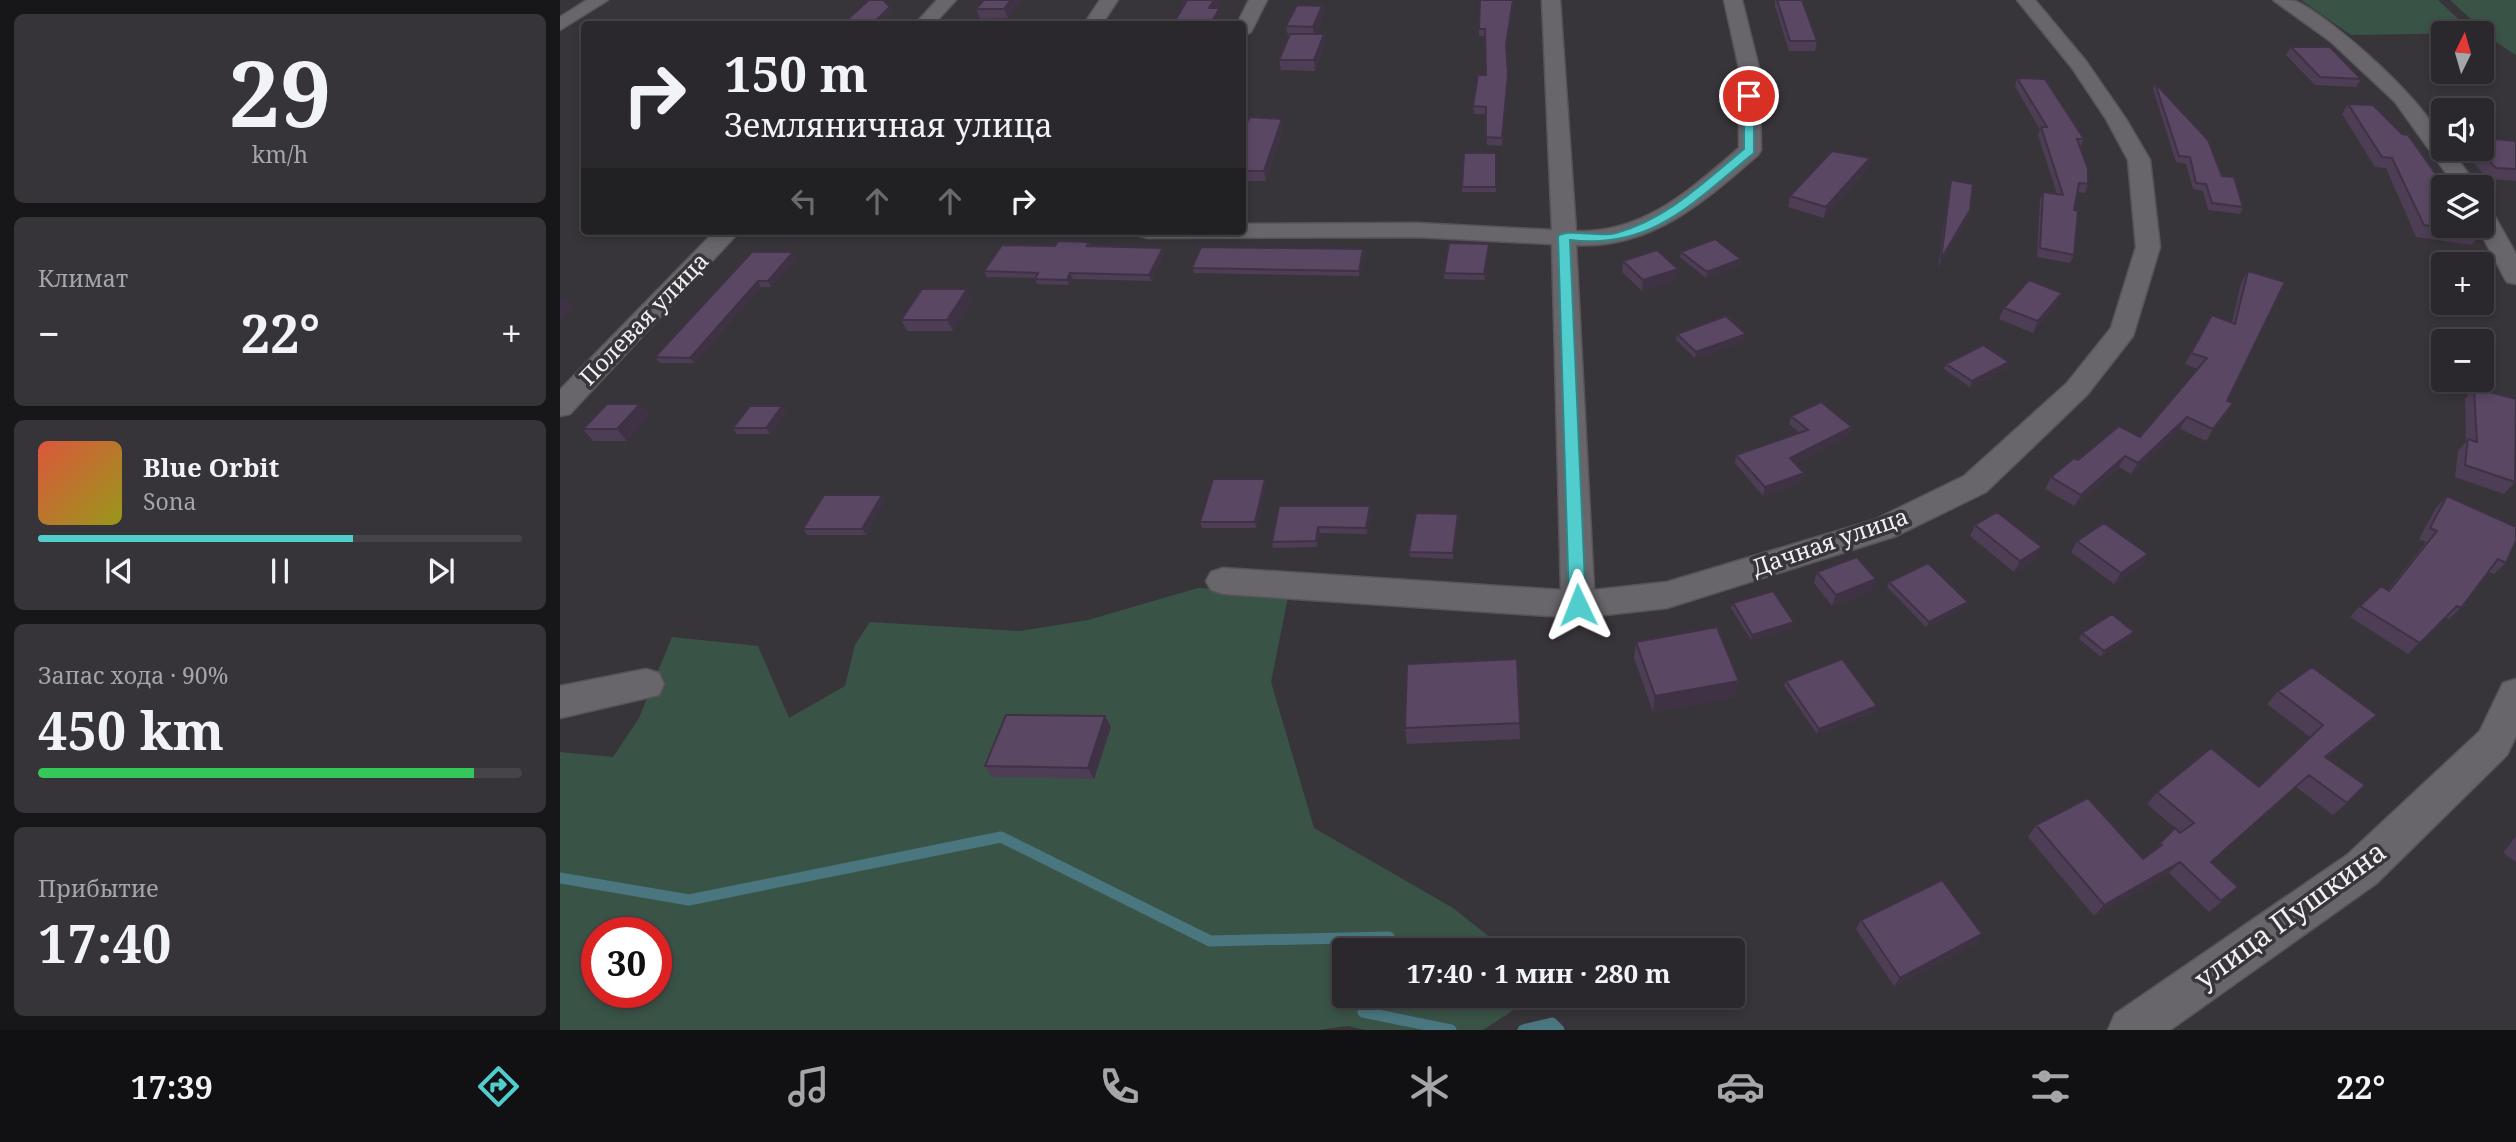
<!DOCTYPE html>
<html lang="ru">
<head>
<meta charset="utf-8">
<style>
	body { margin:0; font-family:"Noto Serif",serif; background:#363438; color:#f1f3f6; height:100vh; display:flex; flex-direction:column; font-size:26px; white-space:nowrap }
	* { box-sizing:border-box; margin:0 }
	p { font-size:23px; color:#a5a6a9 }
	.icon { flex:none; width:38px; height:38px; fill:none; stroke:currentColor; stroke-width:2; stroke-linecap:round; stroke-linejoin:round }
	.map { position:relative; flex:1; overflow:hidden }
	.panel { display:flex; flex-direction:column; gap:14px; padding:14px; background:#171618; width:560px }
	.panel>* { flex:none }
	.top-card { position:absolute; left:21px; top:21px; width:665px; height:214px; border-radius:7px; box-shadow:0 4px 10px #0003,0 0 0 2px #464448; background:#2a282c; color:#f1f3f6; overflow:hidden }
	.needle { width:46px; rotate:5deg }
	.buttons { position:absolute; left:1871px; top:21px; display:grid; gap:14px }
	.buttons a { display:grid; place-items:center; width:63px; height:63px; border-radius:7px; background:#2a282c; box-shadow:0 4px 10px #0003,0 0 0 2px #464448; font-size:35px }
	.speed { position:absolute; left:21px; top:917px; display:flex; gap:14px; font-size:35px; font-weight:700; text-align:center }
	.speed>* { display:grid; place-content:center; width:91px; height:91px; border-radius:50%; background:#2a282c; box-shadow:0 4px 10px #0003,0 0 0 2px #464448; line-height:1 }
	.speed .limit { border:10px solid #d22; background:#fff; color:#111 }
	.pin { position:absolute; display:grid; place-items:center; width:60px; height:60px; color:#fff; margin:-30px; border:4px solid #fff; border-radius:50%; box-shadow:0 2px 7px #0007 }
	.me { position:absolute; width:77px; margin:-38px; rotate:358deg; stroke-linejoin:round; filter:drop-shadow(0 0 5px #0008) }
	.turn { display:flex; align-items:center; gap:24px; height:147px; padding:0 28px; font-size:32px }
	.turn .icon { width:91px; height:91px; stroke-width:2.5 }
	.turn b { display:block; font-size:49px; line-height:60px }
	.lanes { display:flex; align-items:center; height:66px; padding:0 28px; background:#0003; justify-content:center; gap:35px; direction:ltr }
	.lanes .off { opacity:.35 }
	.big { font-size:52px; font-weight:700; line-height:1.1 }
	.panel .tile { flex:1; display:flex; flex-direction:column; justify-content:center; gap:10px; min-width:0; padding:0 24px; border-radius:10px; background:#363438 }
	.panel .dial { align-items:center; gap:0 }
	.dial b { font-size:91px; line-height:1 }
	.song { display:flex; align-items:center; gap:21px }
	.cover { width:84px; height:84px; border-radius:10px; background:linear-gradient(135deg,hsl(10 70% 55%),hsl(60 70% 35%)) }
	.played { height:7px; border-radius:4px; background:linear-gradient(90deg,#52cdce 65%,#464448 65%) }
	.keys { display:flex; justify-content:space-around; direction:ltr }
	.heat { display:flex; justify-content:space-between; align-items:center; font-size:38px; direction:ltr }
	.charge { height:10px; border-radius:5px; background:linear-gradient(90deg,#34c759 90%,#464448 0) }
	.trip { position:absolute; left:772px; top:938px; width:413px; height:70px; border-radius:7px; background:#2a282c; box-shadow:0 4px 10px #0003,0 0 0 2px #464448; font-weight:700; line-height:70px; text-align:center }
	.menu { display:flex; height:112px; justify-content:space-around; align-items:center; background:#111012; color:#a5a6a9 }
	.menu .icon { width:49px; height:49px }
	.menu .current { color:#52cdce }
	.menu b { font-size:32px; color:#f1f3f6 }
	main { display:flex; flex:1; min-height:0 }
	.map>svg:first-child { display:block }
	.green { fill:#3a5347; fill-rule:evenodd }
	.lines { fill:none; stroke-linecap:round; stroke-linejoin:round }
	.stream { stroke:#4a7680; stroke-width:11 }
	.street-casing { stroke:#565457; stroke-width:3 }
	.street { fill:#69666b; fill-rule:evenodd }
	.wall { fill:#4d3d55 }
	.shaded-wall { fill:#3f3245 }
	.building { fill:#5a4763; stroke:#3f3245; stroke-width:2 }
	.route { fill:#52cdce; stroke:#358586; stroke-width:2 }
	.labels { text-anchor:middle; stroke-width:7; stroke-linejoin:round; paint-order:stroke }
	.street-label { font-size:23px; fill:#f1eff2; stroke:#38353a }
	.near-street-label { font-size:28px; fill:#f1eff2; stroke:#38353a }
</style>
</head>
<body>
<main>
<section class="panel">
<div class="tile dial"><b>29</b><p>km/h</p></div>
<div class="tile"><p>Климат</p>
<div class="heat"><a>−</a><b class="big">22°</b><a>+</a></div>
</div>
<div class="tile">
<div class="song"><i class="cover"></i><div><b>Blue Orbit</b><p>Sona</p></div></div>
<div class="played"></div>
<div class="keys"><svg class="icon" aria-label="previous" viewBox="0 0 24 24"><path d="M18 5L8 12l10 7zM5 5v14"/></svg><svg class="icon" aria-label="pause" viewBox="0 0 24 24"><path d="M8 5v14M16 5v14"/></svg><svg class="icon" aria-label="next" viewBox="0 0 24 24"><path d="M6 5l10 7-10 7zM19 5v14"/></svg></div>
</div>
<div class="tile"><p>Запас хода · 90%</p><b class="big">450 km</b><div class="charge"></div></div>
<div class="tile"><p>Прибытие</p><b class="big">17:40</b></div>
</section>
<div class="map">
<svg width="1956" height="1030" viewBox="0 0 1956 1030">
	<rect width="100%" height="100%" fill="#38353a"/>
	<path class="green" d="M1741 0H1878L1913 33 1791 35Z
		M1890 0H1956V55L1936 42Z
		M638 588 729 592 711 682 754 828 893 908 946 950H784V996H975L923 1030H805L788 1026 758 1030H0V752L53 757 79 718 112 637 198 646 229 718 285 686 295 645 310 622 460 631 528 620ZM37 933H96V992H37Z"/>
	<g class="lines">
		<path class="stream" d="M0 878 129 900 441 837 650 941 829 937 824 950
			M809 996 803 1012 891 1030
			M963 1030 992 1023 999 1030"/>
		<defs>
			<path id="street" d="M27 0H48L0 30V17Z
				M377 0H396L374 24H355Z
				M540 0H558L542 24H524Z
				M689 0H707L691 32 682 37V24H677Z
				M982 0H1000L1016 231C1083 234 1131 189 1179 148V68L1164 0H1182L1199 68 1201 150 1198 155C1145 201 1092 249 1016 245L1034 590 1107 582 1314 520 1404 476 1507 383 1551 328 1576 247 1568 160 1546 119 1512 68 1457 0H1475L1526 61 1566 119 1590 160 1600 247 1573 336 1527 395 1426 492 1336 536 1107 608 1018 618 663 594 651 590 646 581 651 572 663 568 1001 590 992 244 857 237 588 238 580 236 576 231H682V224L857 223 992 230Z
				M1713 0C1720 0 1729 0 1735 1 1768 14 1883 115 1883 149H1890L1918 187H1896L1835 102 1770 41Z
				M1922 206 1930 208 1956 254V284L1947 282 1944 277 1917 226H1922Z
				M155 231H180L10 414 0 416V390Z
				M86 669 99 673 104 684 99 695 0 718V686Z
				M1956 679V736L1947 755 1817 883 1610 1030H1548L1555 1014 1787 855 1920 731 1943 683Z"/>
		</defs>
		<use href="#street" class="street-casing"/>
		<use href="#street" class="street"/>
	</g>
	<path class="wall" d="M424 0H462L448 18 420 19 416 9Z
		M954 0 946 51 948 82 942 146 927 145 926 114H914L913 106 926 75 925 36H919V29Z
		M1215 0H1242L1257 41 1255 51H1229L1215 6Z
		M762 6 764 15 755 34H764L765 44 755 71 721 70 719 60 729 36H728L726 26Z
		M1731 47 1801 79 1796 87 1755 85 1726 55Z
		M1457 78 1524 139 1520 147 1528 184 1525 193 1517 192 1514 210V255L1510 263 1477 257 1480 200 1483 192 1497 194 1478 135 1480 130 1455 86Z
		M1595 83 1662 176 1683 207 1680 214 1648 210 1643 191 1633 189 1626 164 1616 162 1593 89Z
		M1788 104 1883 187 1920 234 1912 245 1856 237 1826 168 1815 167 1782 114Z
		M723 128 706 181H682V132Z
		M1956 141V181L1928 179 1901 149H1922Z
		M936 153V192H902V187Z
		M1310 158 1307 169 1264 218 1228 207 1230 196Z
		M1391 180 1410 210 1407 219 1378 268 1389 189Z
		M529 242 531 246 604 254 591 281 513 279 509 285 477 284 475 278 427 277 424 271 495 246Z
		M929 244 925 280 884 279V273Z
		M803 249 804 254 799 276 634 273 632 268Z
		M192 252 236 258 211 287H201L134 363H100L95 357Z
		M1121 252 1181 259V265L1146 278 1120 257Z
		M1063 261 1116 280 1082 291 1062 272Z
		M1688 271 1667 401 1673 403 1666 415 1646 441 1620 429 1571 474 1559 467 1514 506 1485 489 1491 477 1518 460 1580 437 1638 369 1625 364 1652 315 1672 322 1681 283Z
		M407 289 412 300 393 331H347L341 320Z
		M1497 304 1473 333 1439 319 1444 308Z
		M1117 334 1185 340 1135 358 1116 340Z
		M1449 362 1446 368 1410 387 1384 369 1386 364Z
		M1914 388 1955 482 1944 494 1895 477 1898 451 1906 442 1905 399Z
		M80 404 89 415 67 441H33L23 429Z
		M222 406 226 412 210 434H177L173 428Z
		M1231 416 1292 427 1289 435 1234 463 1244 473 1242 482 1203 496 1175 463 1176 455 1240 433 1229 424Z
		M705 479 706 485 696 528H642L640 522Z
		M1887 496 1946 563 1934 574 1929 572 1901 608 1889 619 1885 617 1848 654 1790 617 1800 606 1828 590 1866 542 1859 539 1876 508Z
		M325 500 306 535H247L243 529Z
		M810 506 811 512 807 534 760 533 757 547 713 548 712 542Z
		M898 520 893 559 850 557 849 552Z
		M1415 525 1476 559 1454 572 1410 536Z
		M1517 541 1588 554 1581 566 1554 584 1511 552Z
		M1257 572 1312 591 1272 606 1254 583Z
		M1329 582 1408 602 1406 607 1366 627 1327 587Z
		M1173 603 1234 622 1232 628 1191 640 1171 608Z
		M1522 633 1570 637 1541 657 1519 639Z
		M1076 642 1175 697 1093 712 1074 658Z
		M957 659 960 739 847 744 845 728Z
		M1226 681 1315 712 1257 734 1224 686Z
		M1718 691 1817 715 1804 727 1767 758 1787 803 1773 815 1736 787 1651 863 1666 898 1649 912 1609 873 1534 916 1468 837 1476 825 1583 859 1592 853 1615 828 1620 833H1621L1587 804 1597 792 1699 787 1750 737 1707 704Z
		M545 716 551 727 534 779 432 777 425 766Z
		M1956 836V862L1943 853Z
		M1301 920 1422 934 1415 943 1334 986 1296 929Z"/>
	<path class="shaded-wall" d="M451 0H462L448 18 444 9Z
		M654 0H661L651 16 649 8Z
		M953 0H954L946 53V45Z
		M762 6 764 15 754 37 753 27Z
		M330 7 332 12 320 24H312Z
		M660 8 662 16 657 24H650Z
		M764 34 765 44 755 71 754 60Z
		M948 75V82L942 146V138Z
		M722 119 723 128 706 181 704 171Z
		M1310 158 1307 169 1264 218 1266 207Z
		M1410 210 1407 219 1378 268 1381 259Z
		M929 244V249L925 280 924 274Z
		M603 248 604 254 591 281 589 275Z
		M803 249 804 254 799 276V271Z
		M233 252 236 258 211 287 208 281Z
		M1181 259V265L1146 278 1147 272Z
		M1118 269 1116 280 1082 291 1083 280Z
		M510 273 513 279 509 285 507 280Z
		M198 281 201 287 134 363 130 358Z
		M407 289 412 300 393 331 387 320Z
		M1502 293 1497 304 1473 333 1478 321Z
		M5 297 14 308 0 323V302Z
		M1186 334 1185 340 1135 358 1136 352Z
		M1449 362 1446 368 1410 387 1412 381Z
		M1673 403 1666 415 1646 441 1653 429Z
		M80 404 89 415 67 441 57 429Z
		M222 406 226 412 210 434 206 428Z
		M1627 417 1620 429 1571 474 1578 463Z
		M1292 427 1289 435 1228 466 1230 458Z
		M1565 456 1559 467 1514 506 1521 495Z
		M1244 473 1242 482 1203 496 1205 487Z
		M705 479 706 485 696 528 695 522Z
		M322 495 325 500 306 535 302 529Z
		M810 506 811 512 807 534 806 528Z
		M898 514V520L893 559V553Z
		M758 527 760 533 757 547 756 541Z
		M1482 547 1476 559 1454 572 1460 561Z
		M1588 554 1581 566 1554 584 1561 573Z
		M1316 579 1312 591 1272 606 1276 595Z
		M1408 602 1406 607 1366 627 1369 622Z
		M1234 622 1232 628 1191 640 1192 635Z
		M1574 632 1570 637 1541 657 1544 651Z
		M1179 681 1175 697 1093 712 1095 696Z
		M1317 706 1315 712 1257 734 1259 729Z
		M1817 715 1804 727 1753 769 1765 757Z
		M545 716 551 727 534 779 528 768Z
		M1749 775 1736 787 1639 873 1651 862Z
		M1620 862 1609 873 1534 916 1544 905Z
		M1422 934 1415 943 1334 986 1340 978Z"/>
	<path class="building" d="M309 0H323L330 7 312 24H278L285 18H289Z
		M424 0H451L444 9H416Z
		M623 0H654L649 8H660L650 24H613L626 2H622Z
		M920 0H953L946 45 948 75 942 138 926 137V107L913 106 918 75H926L925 29H919Z
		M1217 0H1242L1257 41H1230Z
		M737 5 762 6 753 27 726 26Z
		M730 34H764L754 60H719Z
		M1731 47H1770L1801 79 1760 77Z
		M1457 78 1485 79 1524 139H1517L1528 169V184L1519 183 1514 210 1518 211 1514 255 1480 248 1483 192 1503 195 1481 127H1487Z
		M1595 83 1648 140 1662 176 1674 177 1683 207 1652 203 1646 184 1636 183 1630 157 1619 156Z
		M1788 104 1813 105 1842 134 1848 135 1885 187H1883V226H1916L1920 234 1864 225 1832 158 1822 157Z
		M690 117 722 119 704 171H682V132Z
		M1922 138 1956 141V169L1936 168 1918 149H1922Z
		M1272 151 1310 158 1266 207 1230 196Z
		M904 153H936V187H902Z
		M1391 180 1413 184 1410 210 1381 259Z
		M1155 239 1181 259 1147 272 1121 252Z
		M498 241 529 242 527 246 603 248 589 275 510 273 507 280 475 279 478 273 424 271 442 245 495 246Z
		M889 243 929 244 924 274 884 273Z
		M641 247 803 249 799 271 632 268Z
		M1097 250 1118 269 1083 280 1063 261Z
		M192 252H233L208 281H198L130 358 95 357Z
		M1688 271 1725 282 1667 401 1673 403 1653 429 1627 417 1578 463 1565 456 1521 495 1491 477 1514 458 1518 460 1559 426 1580 437 1647 358 1631 353 1652 315 1675 324Z
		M1469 280 1502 293 1478 321 1444 308Z
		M362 289H407L387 320H341Z
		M1166 316 1186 334 1136 352 1117 334Z
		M1423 345 1449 362 1412 381 1386 364Z
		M1914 388 1956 399 1955 482 1905 465 1908 439 1917 442Z
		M1261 402 1292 427 1230 458 1244 473 1205 487 1176 455 1248 430 1231 416Z
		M47 404H80L57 429H23Z
		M190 406H222L206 428H173Z
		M653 479H705L695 522H640Z
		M264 495H322L302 529H243Z
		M1887 496 1956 527V541L1946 563 1938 559 1901 608 1897 606 1860 643 1800 606 1821 586 1829 591 1877 531 1870 528Z
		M719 506H810L806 528 758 527 756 541 712 542Z
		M1437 512 1482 547 1460 561 1415 525Z
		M856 513 898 514 893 553 849 552Z
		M1544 523 1588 554 1561 573 1517 541Z
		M1297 557 1316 579 1276 595 1257 572Z
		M1368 563 1408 602 1369 622 1329 582Z
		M1213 591 1234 622 1192 635 1173 603Z
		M1552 614 1574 632 1544 651 1522 633Z
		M1157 627 1179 681 1095 696 1076 642Z
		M957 659 960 723 845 728 847 664Z
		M1282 659 1317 706 1259 729 1226 681Z
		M1752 667 1817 715 1765 757 1805 785 1787 803 1749 775 1651 862 1678 887 1661 901 1620 862 1544 905 1476 825 1528 798 1583 859 1602 845 1600 843 1615 828 1620 833 1634 823 1597 792 1651 748 1699 787 1763 725 1718 691Z
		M446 715 545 716 528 768 425 766Z
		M1382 880 1422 934 1340 978 1301 920Z"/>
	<path class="route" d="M1189 93 1194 96V153C1135 201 1092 250 1010 240L1026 605 1024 609H1012L1009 605 998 236C1008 228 1040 238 1056 233 1107 219 1144 182 1184 149V96Z"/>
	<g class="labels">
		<g class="street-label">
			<text transform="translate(84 319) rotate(-46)" y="8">Полевая улица</text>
			<text transform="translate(1270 542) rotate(-19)" y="8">Дачная улица</text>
		</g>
		<g class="near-street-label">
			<text transform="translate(1730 915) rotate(-36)" y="10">улица Пушкина</text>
		</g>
	</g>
</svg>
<div class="buttons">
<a><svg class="needle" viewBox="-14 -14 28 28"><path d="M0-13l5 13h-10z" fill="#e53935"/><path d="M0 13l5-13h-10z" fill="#a5a6a9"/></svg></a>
<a><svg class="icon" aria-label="sound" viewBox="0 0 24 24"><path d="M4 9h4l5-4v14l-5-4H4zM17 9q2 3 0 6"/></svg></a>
<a><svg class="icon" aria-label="layers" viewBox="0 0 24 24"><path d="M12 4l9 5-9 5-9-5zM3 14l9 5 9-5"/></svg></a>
<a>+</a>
<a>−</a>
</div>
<div class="speed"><div class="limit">30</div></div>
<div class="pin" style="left:1189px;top:96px;background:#d93025"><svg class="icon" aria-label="arrive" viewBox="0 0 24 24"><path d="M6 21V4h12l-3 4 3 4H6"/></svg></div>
<svg class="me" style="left:1018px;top:605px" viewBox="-20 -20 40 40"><path d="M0-17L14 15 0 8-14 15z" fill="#52cdce" stroke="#fff" stroke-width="4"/></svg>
<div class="trip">17:40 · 1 мин · 280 m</div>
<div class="top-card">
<div class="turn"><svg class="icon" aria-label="right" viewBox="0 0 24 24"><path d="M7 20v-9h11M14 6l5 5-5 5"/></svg><div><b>150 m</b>Земляничная улица</div></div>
<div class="lanes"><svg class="icon off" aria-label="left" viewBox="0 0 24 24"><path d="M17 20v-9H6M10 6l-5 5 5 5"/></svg><svg class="icon off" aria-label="ahead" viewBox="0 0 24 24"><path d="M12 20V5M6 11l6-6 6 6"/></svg><svg class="icon off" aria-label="ahead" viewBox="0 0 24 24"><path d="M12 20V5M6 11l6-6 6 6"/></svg><svg class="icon" aria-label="right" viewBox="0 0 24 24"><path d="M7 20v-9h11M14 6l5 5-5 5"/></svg></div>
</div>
</div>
</main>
<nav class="menu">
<b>17:39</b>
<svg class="icon current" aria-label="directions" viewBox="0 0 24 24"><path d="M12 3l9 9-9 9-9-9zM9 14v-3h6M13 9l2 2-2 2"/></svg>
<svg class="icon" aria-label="music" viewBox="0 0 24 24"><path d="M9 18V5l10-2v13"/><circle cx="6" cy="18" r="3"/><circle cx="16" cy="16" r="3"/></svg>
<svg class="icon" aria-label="phone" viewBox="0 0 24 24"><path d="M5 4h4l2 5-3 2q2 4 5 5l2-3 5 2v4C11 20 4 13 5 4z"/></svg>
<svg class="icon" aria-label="climate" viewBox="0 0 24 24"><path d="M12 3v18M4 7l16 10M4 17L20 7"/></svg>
<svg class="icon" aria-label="car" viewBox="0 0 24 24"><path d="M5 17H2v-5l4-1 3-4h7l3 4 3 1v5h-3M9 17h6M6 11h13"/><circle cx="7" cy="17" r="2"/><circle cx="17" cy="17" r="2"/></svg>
<svg class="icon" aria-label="filters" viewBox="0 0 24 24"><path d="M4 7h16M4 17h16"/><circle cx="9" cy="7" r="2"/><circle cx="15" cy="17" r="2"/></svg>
<b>22°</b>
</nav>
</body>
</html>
